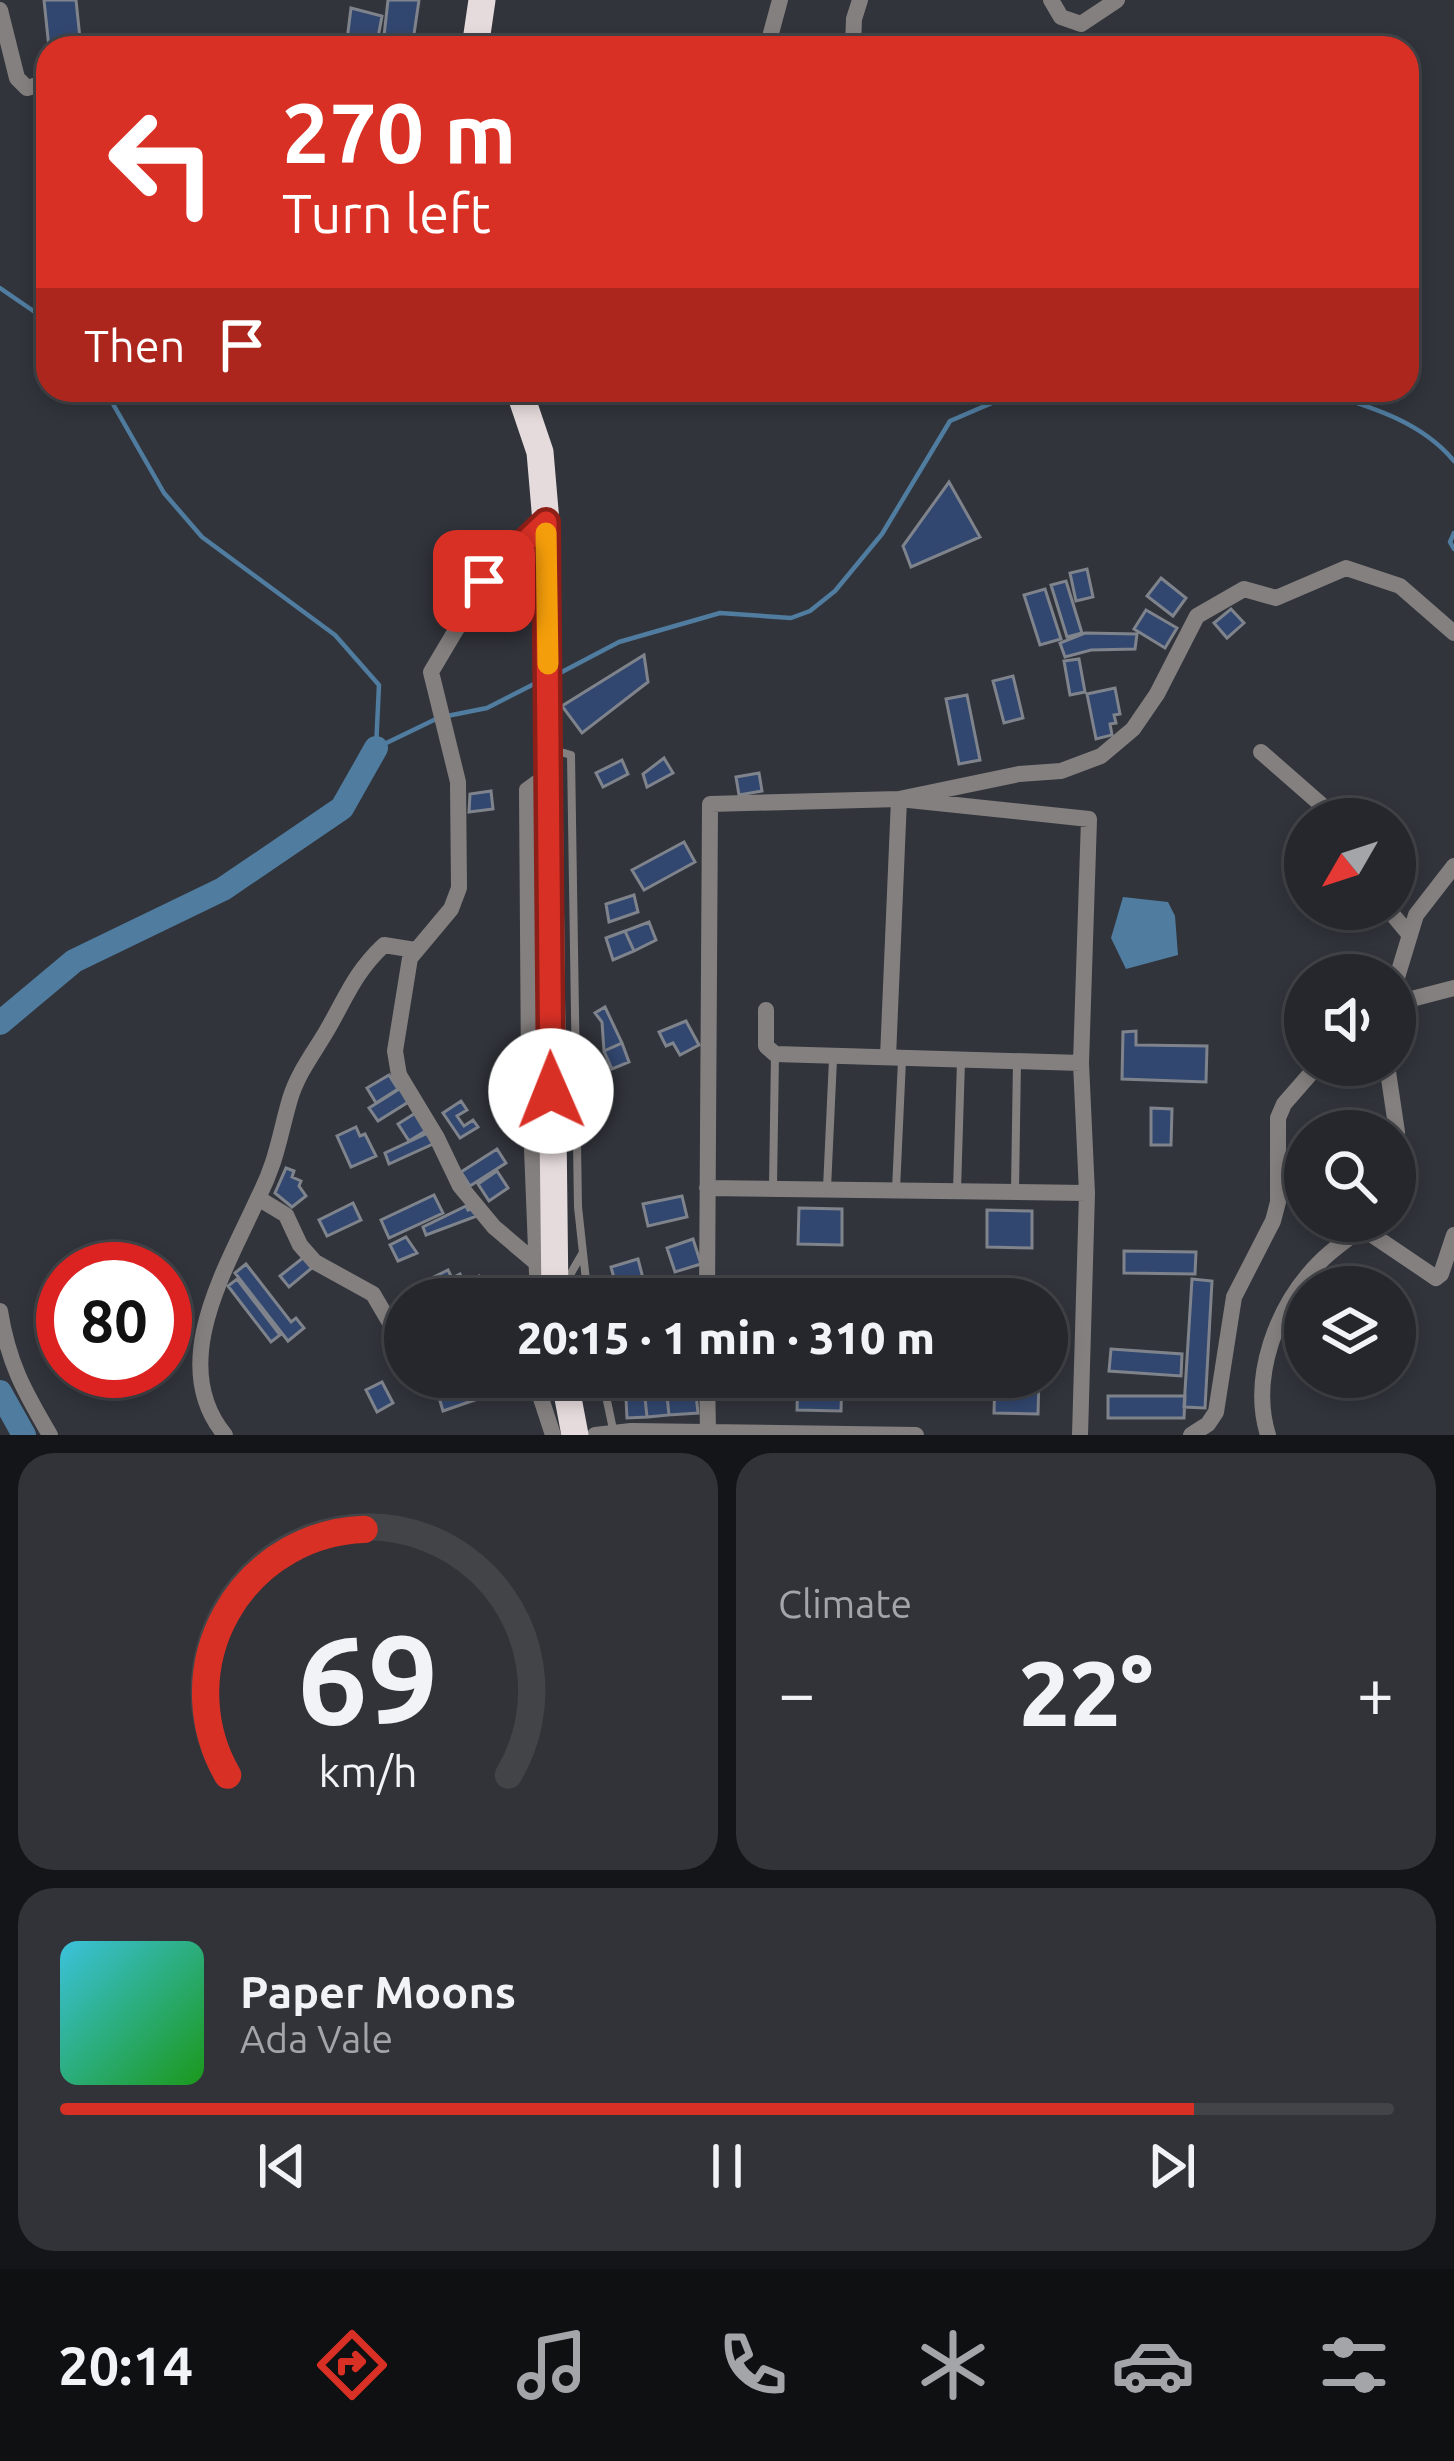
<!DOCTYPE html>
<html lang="en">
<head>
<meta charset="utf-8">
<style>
	body { margin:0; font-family:Ubuntu,sans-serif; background:#313338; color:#f1f3f6; height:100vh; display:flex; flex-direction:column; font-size:45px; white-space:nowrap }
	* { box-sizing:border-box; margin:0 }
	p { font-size:39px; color:#a3a5a9 }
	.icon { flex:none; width:66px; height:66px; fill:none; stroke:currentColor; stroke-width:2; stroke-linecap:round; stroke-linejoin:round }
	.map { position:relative; height:1435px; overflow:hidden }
	.sheet { display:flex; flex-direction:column; gap:18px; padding:18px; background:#141518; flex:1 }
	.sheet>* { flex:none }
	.top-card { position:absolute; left:36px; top:36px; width:1383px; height:366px; border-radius:36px; box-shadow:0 6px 18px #0003,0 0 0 3px #424448; background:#d93025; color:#fff; overflow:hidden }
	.needle { width:78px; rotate:231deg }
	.tools { position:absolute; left:1284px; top:798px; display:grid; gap:24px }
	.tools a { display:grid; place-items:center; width:132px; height:132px; border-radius:50%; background:#25272c; box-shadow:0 6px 18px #0003,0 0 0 3px #424448; font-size:60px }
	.speed { position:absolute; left:36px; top:1242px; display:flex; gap:24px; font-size:60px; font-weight:700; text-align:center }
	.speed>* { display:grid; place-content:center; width:156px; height:156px; border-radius:50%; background:#25272c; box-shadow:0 6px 18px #0003,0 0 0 3px #424448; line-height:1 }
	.speed .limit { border:18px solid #d22; background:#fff; color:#111 }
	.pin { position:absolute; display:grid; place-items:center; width:102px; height:102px; color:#fff; margin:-51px; border-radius:24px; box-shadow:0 6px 18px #0006 }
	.me { position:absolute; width:132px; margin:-66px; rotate:359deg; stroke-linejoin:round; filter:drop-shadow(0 0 9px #0008) }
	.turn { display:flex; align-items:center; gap:42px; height:252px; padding:0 48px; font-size:54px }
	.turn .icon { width:156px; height:156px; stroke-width:2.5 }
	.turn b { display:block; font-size:84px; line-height:102px }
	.then { display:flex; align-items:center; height:114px; padding:0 48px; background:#0003; gap:24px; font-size:45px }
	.big { font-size:90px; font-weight:800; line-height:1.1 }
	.sheet .tile { flex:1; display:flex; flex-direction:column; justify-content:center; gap:18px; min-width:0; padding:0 42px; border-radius:36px; background:#313338 }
	.sheet .dial { align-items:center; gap:0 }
	.dial svg { height:312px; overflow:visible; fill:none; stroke:#424448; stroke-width:7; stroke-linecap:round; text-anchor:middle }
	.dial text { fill:#f1f3f6; stroke:none }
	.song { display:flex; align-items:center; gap:36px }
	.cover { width:144px; height:144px; border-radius:18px; background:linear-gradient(135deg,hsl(190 70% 55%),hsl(120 70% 35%)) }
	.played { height:12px; border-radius:6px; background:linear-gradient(90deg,#d93025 85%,#424448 85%) }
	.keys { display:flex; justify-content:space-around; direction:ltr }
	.heat { display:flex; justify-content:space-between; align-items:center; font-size:66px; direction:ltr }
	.sheet .tiles { flex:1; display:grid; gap:18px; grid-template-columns:1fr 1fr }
	.tile:last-child { grid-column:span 2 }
	.trip { position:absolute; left:384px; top:1278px; width:684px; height:120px; border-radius:60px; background:#25272c; box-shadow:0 6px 18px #0003,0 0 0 3px #424448; font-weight:800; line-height:120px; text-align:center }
	.tabs { display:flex; height:192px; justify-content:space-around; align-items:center; background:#0f1012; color:#a3a5a9 }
	.tabs .icon { width:84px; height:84px }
	.tabs .active { color:#d93025 }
	.tabs b { font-size:54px; color:#f1f3f6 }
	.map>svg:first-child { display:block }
	.water { fill:#507c9f }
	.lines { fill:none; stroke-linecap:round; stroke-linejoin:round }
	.stream { stroke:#507c9f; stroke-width:4.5 }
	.river { stroke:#507c9f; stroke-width:24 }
	.building { fill:#32476f; stroke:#7f838b; stroke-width:3 }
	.service { stroke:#858080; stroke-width:8 }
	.minor { stroke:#858080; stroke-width:16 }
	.trunk { stroke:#e5dadc; stroke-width:27 }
	.route-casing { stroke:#8d1f18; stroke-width:30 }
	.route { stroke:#d93025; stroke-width:21 }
	.slow { stroke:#f59e0b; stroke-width:21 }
</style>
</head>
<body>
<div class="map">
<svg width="1454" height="1435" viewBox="0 0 1454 1435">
	<rect width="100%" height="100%" fill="#31343b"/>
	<path class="water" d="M1123 897 1168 902 1175 916 1178 955 1126 969 1111 938Z"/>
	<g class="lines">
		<path class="stream" d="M0 288 48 321
			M105 390 164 493 202 537 335 635 379 685 376 748
			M1317 390C1367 406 1420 420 1454 461
			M1454 533 1450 542 1454 549
			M558 674 619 642 720 613 791 618 810 611 835 591 882 534 950 421 1022 390
			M447 716 487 708 536 683
			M376 748 436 719"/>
		<path class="river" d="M0 1023 74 961 223 889 342 808 376 748
			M0 1392 24 1435"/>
	</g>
	<path class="building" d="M44 0H76L81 48H49Z
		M388 0H419L413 41 384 36Z
		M351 8 382 16 376 48H346Z
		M949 482 980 537 911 567 903 546Z
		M1087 569 1093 597 1076 601 1070 573Z
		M1161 578 1186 598 1173 616 1147 596Z
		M1066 581 1082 633 1067 637 1051 585Z
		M1045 589 1061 639 1040 645 1024 595Z
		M1231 609 1244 623 1227 638 1214 623Z
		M1146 610 1177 628 1165 648 1134 629Z
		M1085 633 1137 634 1135 649 1091 650 1065 657 1060 643Z
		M644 655 648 682 582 733 562 706Z
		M1079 659 1085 692 1070 695 1064 661Z
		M1013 676 1023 718 1004 723 993 681Z
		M1115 688 1120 714 1114 715 1116 723 1110 724 1112 735 1096 739 1087 694Z
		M967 695 980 760 959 764 946 699Z
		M664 758 673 773 647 787 643 774Z
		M622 760 628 774 603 787 596 773Z
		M759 773 762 791 739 795 736 777Z
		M491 791 493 809 469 812 470 794Z
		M684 842 695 862 644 890 632 870Z
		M634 895 638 912 609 922 606 904Z
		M649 922 656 940 634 951 625 931Z
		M625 931 634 951 613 960 606 938Z
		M605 1007 622 1043 604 1051 602 1022 595 1013Z
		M686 1021 699 1045 680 1055 673 1043 666 1046 659 1032Z
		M1136 1031V1045L1207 1046 1206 1082 1122 1079 1123 1032Z
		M622 1043 629 1062 612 1069 604 1051Z
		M389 1075 398 1089 376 1103 367 1088Z
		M401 1088 410 1101 378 1121 369 1108Z
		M461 1101 467 1110 457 1116 464 1126 473 1120 478 1127 460 1138 443 1113Z
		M1151 1108 1172 1109 1171 1145H1151Z
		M417 1112 427 1130 409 1141 398 1124Z
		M356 1127 360 1136 365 1134 376 1156 351 1167 337 1136Z
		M430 1132 435 1143 389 1164 385 1153Z
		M497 1149 506 1163 470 1186 461 1172Z
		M286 1168 294 1171 292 1177 301 1181 299 1186 306 1196 292 1207 275 1193Z
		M497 1171 508 1188 489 1201 478 1184Z
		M434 1195 443 1213 389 1238 381 1220Z
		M682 1196 687 1217 648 1226 643 1204Z
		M353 1203 361 1220 327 1236 319 1220Z
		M466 1206 468 1210 473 1208 477 1216 426 1235 423 1227Z
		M799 1208 842 1209V1245L798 1244Z
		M987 1210 1032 1211V1248L987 1247Z
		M406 1237 417 1253 398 1261 390 1245Z
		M693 1239 701 1264 675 1272 667 1248Z
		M1124 1251 1196 1252 1195 1274 1124 1273Z
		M304 1257 313 1267 289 1287 280 1276Z
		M638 1259 644 1282 617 1289 611 1267Z
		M246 1264 291 1322 296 1318 304 1328 288 1341 235 1273Z
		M448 1270 452 1278 460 1274 464 1283 442 1293 434 1277Z
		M479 1276 487 1294 475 1299H431Z
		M237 1279 280 1335 271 1342 228 1286Z
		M1192 1279 1212 1281 1205 1408 1184 1407Z
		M1111 1349 1182 1354 1181 1376 1109 1371Z
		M473 1377H486L492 1394 443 1411 438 1394 461 1387 460 1382Z
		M488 1377H525L514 1379 517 1396H494Z
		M674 1377 676 1394 645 1398 643 1379Z
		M798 1377H842L841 1411 797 1410Z
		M995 1377 1039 1379 1038 1414 994 1413Z
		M643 1379 645 1397 626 1399 624 1381Z
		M382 1382 393 1403 377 1412 366 1390Z
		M696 1394 698 1413 669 1415 667 1396Z
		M667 1396 669 1415 647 1417 645 1398Z
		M1108 1396H1185L1184 1418H1108Z
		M645 1398 647 1417 627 1418 626 1399Z"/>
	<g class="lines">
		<path class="service" d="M554 750 571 755 578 1207 588 1299
			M773 1187 775 1054
			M827 1188 833 1059
			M896 1189 902 1060
			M957 1190 961 1061
			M1015 1190 1017 1061
			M563 1287 582 1254
			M602 1377 614 1434"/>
		<path class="minor" d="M1051 0 1061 17 1081 24 1117 0
			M0 10 17 78 27 88 48 82
			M476 42 506 48
			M767 48 780 0
			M853 48 854 19 860 0
			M546 522 485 581 431 672 458 782 459 888 451 909 410 958 395 1051 399 1075 437 1138 460 1186 494 1227 534 1261 554 1267
			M1261 752 1325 808 1330 819
			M1388 909 1408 933
			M1395 984 1416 915 1454 866
			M1400 1002 1454 988
			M766 1010V1046L775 1054 1081 1063
			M888 1057 899 799 1019 774 1061 771 1101 756 1133 729 1157 694 1197 616 1244 589 1276 598 1346 568 1400 586 1454 633
			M1387 1065 1397 1132 1395 1177
			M707 1188 1087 1193
			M258 1198C277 1161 279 1137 290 1099 298 1073 313 1054 326 1032 346 998 354 973 384 945L415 950
			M1362 1228 1436 1278 1441 1274 1454 1235
			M538 1299 529 1073 527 790 549 774
			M707 1299 710 804 899 799 1089 819 1081 1063 1087 1193 1080 1435
			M0 1311C8 1362 24 1391 50 1435
			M534 1377 553 1435
			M707 1377 708 1431
			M225 1435C166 1364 227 1267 258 1198L286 1215 300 1245 315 1262 373 1294 390 1323 405 1333
			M595 1435 631 1431 916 1435
			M1191 1435 1208 1424 1216 1412 1234 1297 1273 1221 1278 1202V1118L1284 1104 1318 1065
			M1268 1435C1250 1377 1277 1305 1319 1263 1334 1247 1354 1236 1369 1221"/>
		<path class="trunk" d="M475 48 482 0
			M519 390 540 452 546 522 555 1299
			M564 1377 575 1435"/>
	</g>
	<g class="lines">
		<defs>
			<path id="route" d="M484 581 546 522 551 1091"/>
		</defs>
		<use href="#route" class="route-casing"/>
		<use href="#route" class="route"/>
		<path class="slow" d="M546 533 548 664"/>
	</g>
</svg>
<div class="tools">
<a><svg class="needle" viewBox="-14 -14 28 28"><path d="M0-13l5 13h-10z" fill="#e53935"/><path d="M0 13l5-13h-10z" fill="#a3a5a9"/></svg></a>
<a><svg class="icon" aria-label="sound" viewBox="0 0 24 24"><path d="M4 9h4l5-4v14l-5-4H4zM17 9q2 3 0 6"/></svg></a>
<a><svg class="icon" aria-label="search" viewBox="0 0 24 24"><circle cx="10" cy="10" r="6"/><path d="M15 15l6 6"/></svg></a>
<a><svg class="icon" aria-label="layers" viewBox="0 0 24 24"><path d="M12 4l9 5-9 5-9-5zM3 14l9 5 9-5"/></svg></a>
</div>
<div class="speed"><div class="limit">80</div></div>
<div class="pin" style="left:484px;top:581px;background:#d93025"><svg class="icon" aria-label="arrive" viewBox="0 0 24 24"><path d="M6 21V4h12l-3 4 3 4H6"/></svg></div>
<svg class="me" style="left:551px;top:1091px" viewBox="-20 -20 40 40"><circle r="19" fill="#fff"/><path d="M0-13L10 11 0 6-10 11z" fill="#d93025"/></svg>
<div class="trip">20:15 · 1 min · 310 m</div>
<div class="top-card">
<div class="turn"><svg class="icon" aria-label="left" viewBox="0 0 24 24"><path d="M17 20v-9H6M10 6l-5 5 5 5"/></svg><div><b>270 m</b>Turn left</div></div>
<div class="then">Then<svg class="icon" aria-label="arrive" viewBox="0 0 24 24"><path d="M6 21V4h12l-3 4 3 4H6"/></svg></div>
</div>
</div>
<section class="sheet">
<div class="tiles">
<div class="tile dial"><svg viewBox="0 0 100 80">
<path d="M14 69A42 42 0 1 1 86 69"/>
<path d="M14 69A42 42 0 0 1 49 6" stroke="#d93025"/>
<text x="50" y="56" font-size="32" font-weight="700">69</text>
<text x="50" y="72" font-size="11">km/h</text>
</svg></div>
<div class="tile"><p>Climate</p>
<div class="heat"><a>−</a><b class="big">22°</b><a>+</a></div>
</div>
<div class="tile">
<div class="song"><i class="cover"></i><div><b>Paper Moons</b><p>Ada Vale</p></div></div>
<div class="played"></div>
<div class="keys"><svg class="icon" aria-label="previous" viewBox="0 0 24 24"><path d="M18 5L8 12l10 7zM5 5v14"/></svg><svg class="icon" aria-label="pause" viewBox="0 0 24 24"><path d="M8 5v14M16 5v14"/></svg><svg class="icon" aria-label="next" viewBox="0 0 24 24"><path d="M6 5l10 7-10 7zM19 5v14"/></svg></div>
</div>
</div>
</section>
<nav class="tabs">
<b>20:14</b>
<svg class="icon active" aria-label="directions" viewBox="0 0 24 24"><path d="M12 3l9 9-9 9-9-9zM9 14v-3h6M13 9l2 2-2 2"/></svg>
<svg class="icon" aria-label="music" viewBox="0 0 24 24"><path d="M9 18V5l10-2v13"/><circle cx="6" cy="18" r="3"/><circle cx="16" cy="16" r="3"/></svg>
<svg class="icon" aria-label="phone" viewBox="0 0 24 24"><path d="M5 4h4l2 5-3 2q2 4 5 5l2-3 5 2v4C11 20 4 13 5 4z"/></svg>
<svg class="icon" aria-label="climate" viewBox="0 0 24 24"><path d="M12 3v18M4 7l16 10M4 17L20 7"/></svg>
<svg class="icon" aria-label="car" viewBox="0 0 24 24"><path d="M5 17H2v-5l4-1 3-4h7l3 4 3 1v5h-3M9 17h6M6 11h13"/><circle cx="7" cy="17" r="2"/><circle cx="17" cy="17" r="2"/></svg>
<svg class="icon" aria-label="filters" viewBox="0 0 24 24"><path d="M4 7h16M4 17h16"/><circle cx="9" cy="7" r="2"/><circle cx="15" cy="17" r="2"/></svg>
</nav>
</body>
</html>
